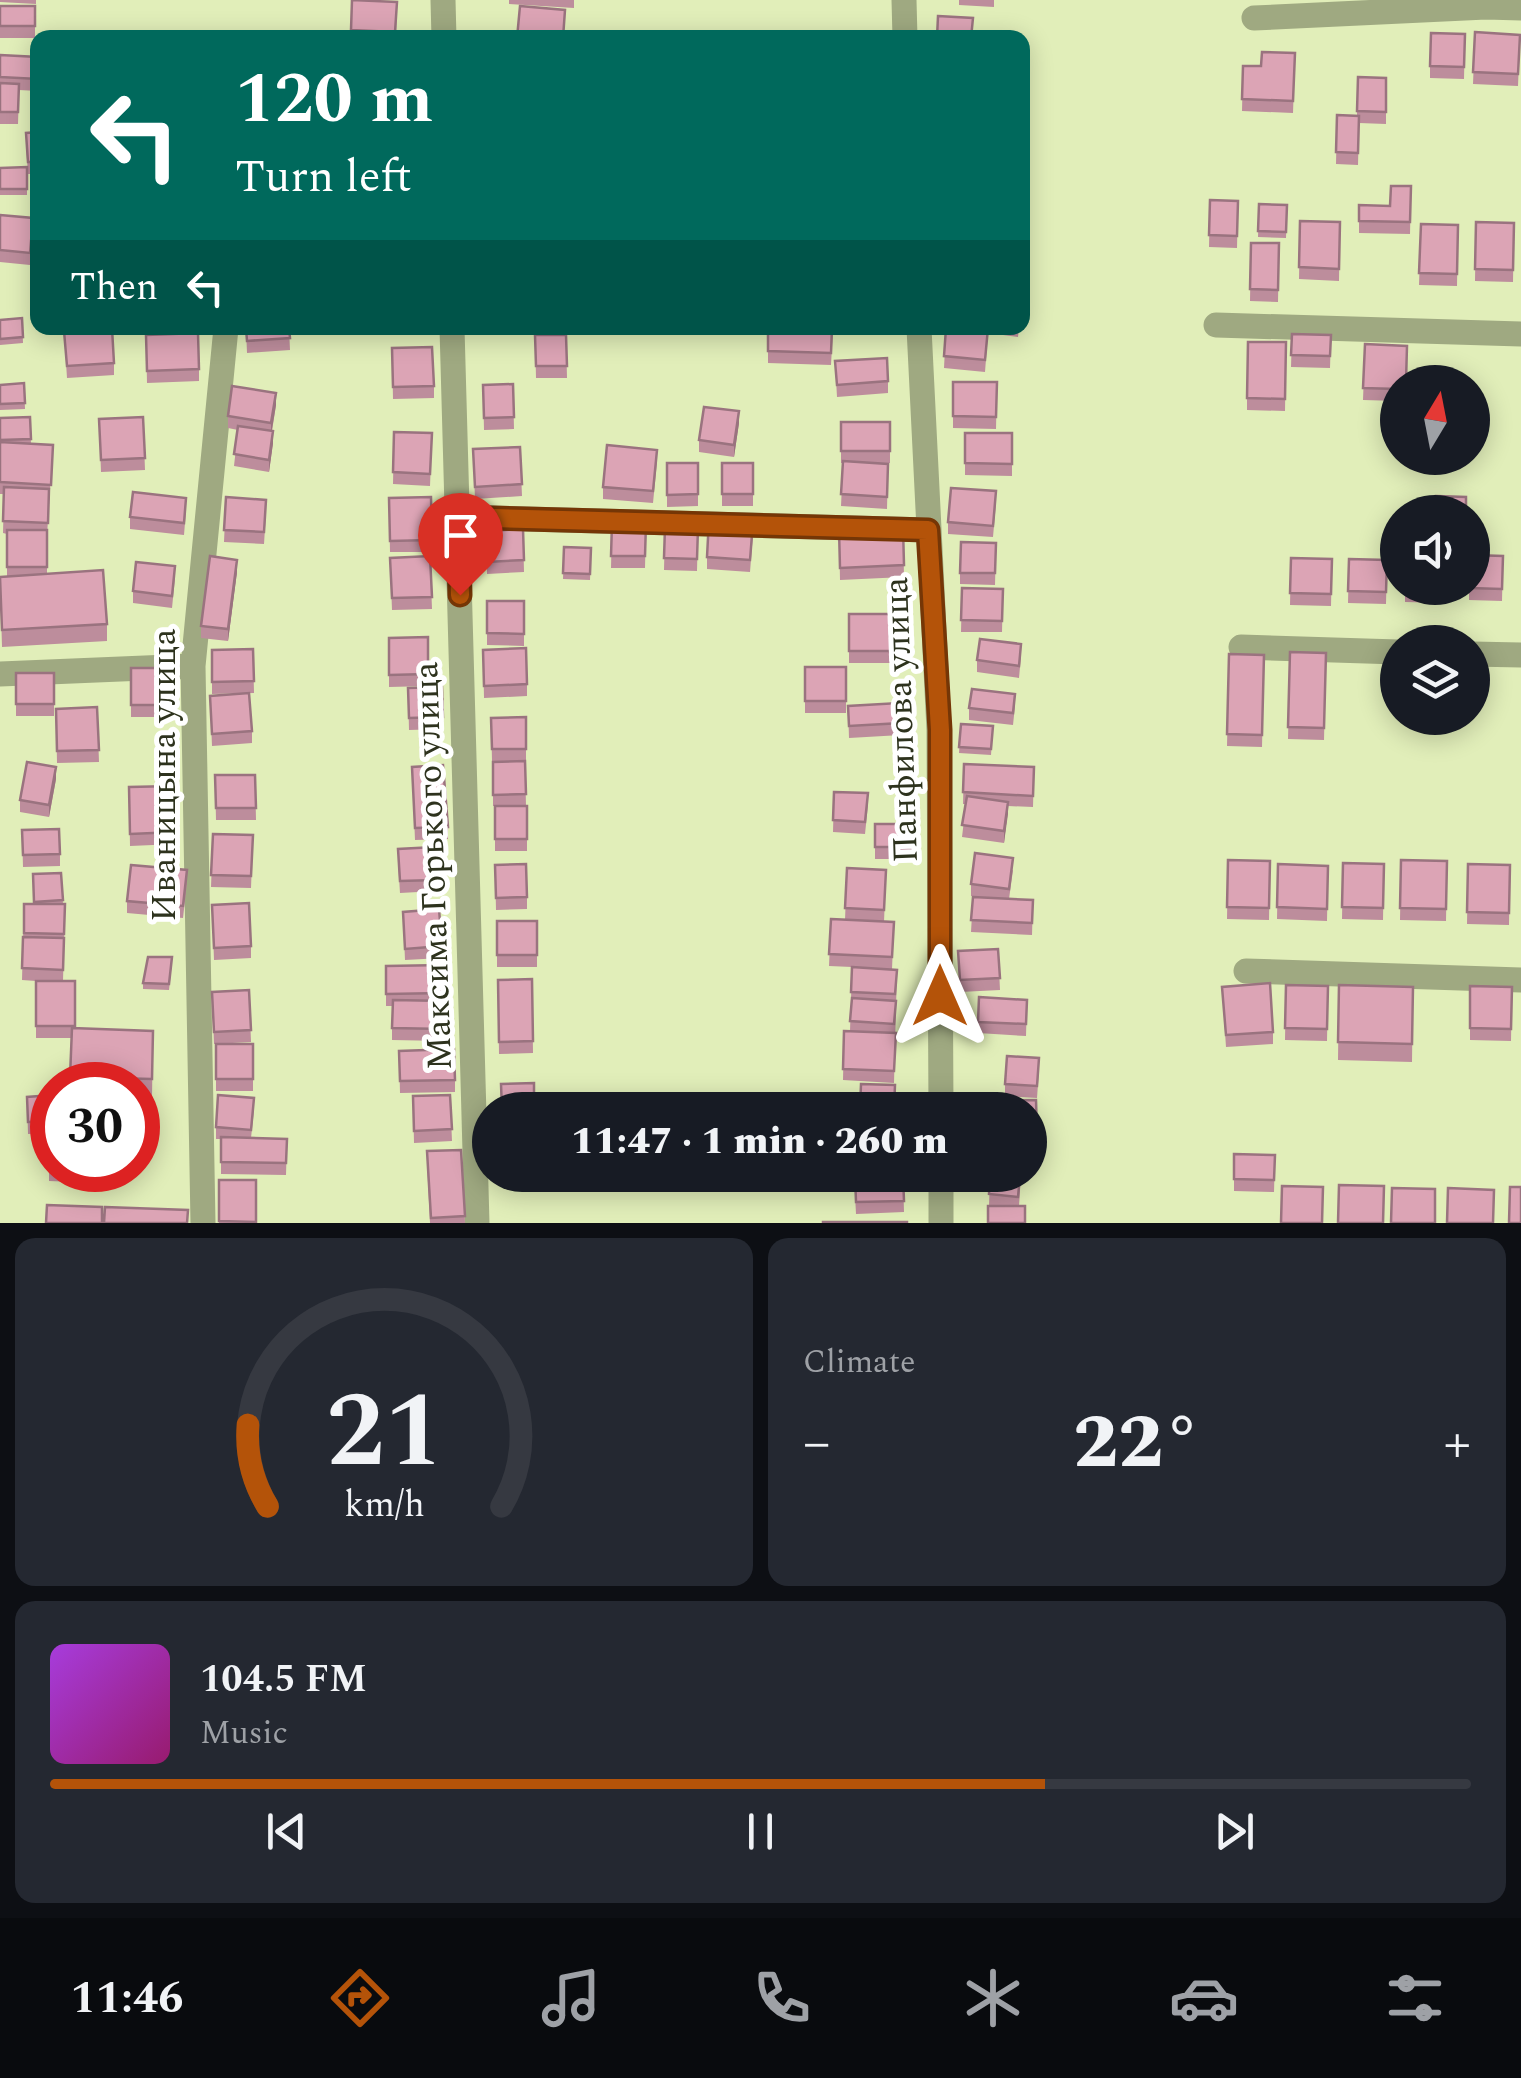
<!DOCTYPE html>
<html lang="en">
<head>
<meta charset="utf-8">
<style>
	body { margin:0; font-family:Spectral,serif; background:#242831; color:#f1f3f6; height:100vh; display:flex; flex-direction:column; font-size:38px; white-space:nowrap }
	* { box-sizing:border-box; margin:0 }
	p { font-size:32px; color:#9ea1a6 }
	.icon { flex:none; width:55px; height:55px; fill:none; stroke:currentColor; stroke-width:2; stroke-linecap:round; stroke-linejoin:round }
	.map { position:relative; height:1223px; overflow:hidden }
	.side { display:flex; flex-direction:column; gap:15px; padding:15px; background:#0d0f14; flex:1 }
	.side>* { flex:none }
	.top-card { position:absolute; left:30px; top:30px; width:1000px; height:305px; border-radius:20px; box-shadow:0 5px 25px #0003; background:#00695c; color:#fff; overflow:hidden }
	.needle { width:65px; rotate:10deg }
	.tools { position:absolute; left:1380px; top:365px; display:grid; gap:20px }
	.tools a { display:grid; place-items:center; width:110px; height:110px; border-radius:50%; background:#171b24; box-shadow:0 5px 25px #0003; font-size:50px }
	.speed { position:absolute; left:30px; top:1062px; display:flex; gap:20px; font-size:50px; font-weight:700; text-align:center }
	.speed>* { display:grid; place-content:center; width:130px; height:130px; border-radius:50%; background:#171b24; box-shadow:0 5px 25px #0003; line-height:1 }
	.speed .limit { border:15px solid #d22; background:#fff; color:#111 }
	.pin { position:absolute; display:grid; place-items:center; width:85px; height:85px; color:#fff; margin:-102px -42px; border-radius:50% 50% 50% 0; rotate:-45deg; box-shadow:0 0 10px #0007 }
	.pin .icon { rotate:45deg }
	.me { position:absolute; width:110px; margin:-55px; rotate:0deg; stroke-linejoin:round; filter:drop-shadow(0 0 8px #0008) }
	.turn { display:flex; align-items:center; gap:35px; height:210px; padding:0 40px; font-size:45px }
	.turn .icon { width:130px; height:130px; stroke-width:2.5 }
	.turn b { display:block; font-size:70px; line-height:85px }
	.then { display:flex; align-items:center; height:95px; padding:0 40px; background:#0003; gap:20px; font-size:38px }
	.big { font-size:75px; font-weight:800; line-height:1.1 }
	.side .widget { flex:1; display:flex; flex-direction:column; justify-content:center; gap:15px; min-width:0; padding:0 35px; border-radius:20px; background:#242831 }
	.side .dial { align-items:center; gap:0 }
	.dial svg { height:260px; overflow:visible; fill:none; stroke:#363941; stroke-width:7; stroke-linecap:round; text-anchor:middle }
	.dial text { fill:#f1f3f6; stroke:none }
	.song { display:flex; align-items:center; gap:30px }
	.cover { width:120px; height:120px; border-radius:15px; background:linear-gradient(135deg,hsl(280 70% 55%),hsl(320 70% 35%)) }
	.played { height:10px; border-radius:5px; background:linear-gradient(90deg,#b45309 70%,#363941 70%) }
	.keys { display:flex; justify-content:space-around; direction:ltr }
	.heat { display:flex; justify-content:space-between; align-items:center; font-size:55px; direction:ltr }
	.side .tiles { flex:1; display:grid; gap:15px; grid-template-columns:1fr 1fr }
	.widget:last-child { grid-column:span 2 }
	.trip { position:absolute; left:472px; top:1092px; width:575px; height:100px; border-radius:50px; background:#171b24; box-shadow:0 5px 25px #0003; font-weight:800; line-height:100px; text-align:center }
	.dock { display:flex; height:160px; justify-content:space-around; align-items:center; background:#090b0e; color:#9ea1a6 }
	.dock .icon { width:70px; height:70px }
	.dock .on { color:#b45309 }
	.dock b { font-size:45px; color:#f1f3f6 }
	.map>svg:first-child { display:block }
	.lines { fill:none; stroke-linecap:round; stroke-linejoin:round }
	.street { stroke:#9fa981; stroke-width:25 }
	.wall { fill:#bd8d9c }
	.shaded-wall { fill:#9a737f }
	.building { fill:#dca4b5; stroke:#9a737f; stroke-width:2.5 }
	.route-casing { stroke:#753606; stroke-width:25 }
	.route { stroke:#b45309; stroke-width:18 }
	.labels { text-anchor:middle; stroke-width:10; stroke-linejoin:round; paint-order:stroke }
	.street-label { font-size:35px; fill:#2d321d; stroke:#fff }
</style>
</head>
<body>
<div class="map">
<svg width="1521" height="1223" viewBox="0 0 1521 1223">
	<rect width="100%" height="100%" fill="#e1eeb9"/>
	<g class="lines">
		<path class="street" d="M443 0 444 38
			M904 0 905 38
			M1254 18 1486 7 1521 8
			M1216 325 1521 334
			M452 328 477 1223
			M919 328 939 730 941 1110
			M458 517 928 530
			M1241 647 1398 652
			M1472 654 1521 655
			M0 674 193 666
			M1246 971 1521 980
			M941 1175V1223
			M203 1223 193 666 226 328"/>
	</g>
	<path class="wall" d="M0 0H36V4L0 2Z
		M352 0 397 2 396 38H351Z
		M509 0H574V8L509 4Z
		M959 0H994V7L959 5Z
		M0 6H35V38H0Z
		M1475 32 1520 35 1518 86 1473 84Z
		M1465 34 1464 79 1430 78V66Z
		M1295 53 1293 113 1242 111 1243 66H1261Z
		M0 55 38 57V91L19 90 18 124H0Z
		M1386 78V124L1359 123 1358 165 1336 164 1337 115 1357 116V111Z
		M38 132V174H28L26 145Z
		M27 167V195H0V168Z
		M1411 186 1410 234 1359 233V221L1390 206Z
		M1210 200 1238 201 1237 248 1209 247Z
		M1259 204 1287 205 1286 238 1258 237Z
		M0 215 33 230 30 265 0 262Z
		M1300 221 1340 222 1339 281 1299 279Z
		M1476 222 1514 223 1513 282 1475 281Z
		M1421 224 1458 225 1457 286 1419 285Z
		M1251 243H1279L1278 302 1250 301Z
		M22 318 23 343 0 345V320Z
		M158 328H202V332L158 329Z
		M246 328H289L290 350 247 353Z
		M768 328H833L831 365 768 363Z
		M946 328H1019L1018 337 988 333 985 372 944 368Z
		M64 331 114 363V375L67 378Z
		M1292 334 1331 335 1330 368 1291 367Z
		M146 335 199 369V381L147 383Z
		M535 335H566L567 378H536Z
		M1286 342 1285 411 1247 410V398Z
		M1365 344 1398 382V401L1363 400Z
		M392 348 434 386V398L393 399Z
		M835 361 888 381V393L837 397Z
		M953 382H997L996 429 953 428Z
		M24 383 25 409 0 410V385Z
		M513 384 514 429 484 430 483 385Z
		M276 405 272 431 273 443 269 472 234 466 238 430 228 428V416Z
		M30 417 31 444 53 445 47 535V574L107 624V641L2 647 0 577 7 576V534L3 533 4 494H0V418Z
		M143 417 145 470 101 472 99 419Z
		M841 422H890V463H874L888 464 887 509 841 506 843 463H841Z
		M739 423 734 457 699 452V440Z
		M394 432 432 433 430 486 393 484Z
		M965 433H1012V476L965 475Z
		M520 447 522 496 475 499 473 449Z
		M657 462 653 503 603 499V487Z
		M667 463H698V506L667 507Z
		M722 463H753V506H722Z
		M226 497 266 512 264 544 224 542Z
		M431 497 432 552H390L389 498Z
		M996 503 993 537 948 534V522Z
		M186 510 184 535 130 529V517Z
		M612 523H646L645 568H611Z
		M665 527 698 528 697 571 664 570Z
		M903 527 904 577 840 580 839 529Z
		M523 529 524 572 487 574 486 531Z
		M753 534 750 572 707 569V557Z
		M996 543 995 585 960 584V573Z
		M564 547 591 548 590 580 563 579Z
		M430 556 432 609 392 610 390 558Z
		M1503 556 1502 601 1469 600V588Z
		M1291 558 1332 559 1331 606 1290 605Z
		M1349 559 1387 560 1386 604 1348 603Z
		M237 572 228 641 201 638V626Z
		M175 578 172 608 133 603V591Z
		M962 588 1003 589 1002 632H961Z
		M1405 588H1444V603L1405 602Z
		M487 601H524V646L487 645Z
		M849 614H897L898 663H849Z
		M428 637V686L389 687V638Z
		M253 649 254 693 212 694V650Z
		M483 650 527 684V696L484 698Z
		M1290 652 1326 653 1324 740 1288 739Z
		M1229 654 1264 655 1262 747 1227 746Z
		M1021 656 1019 678 977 672V660Z
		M805 667H846V713H805Z
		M131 668H177V717H131Z
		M16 673H54V716H16Z
		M442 687 443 729 409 730 408 688Z
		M210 696 252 731V743L212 746Z
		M848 706 901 723V735L849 738Z
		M1015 706 1013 725 969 720V708Z
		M97 707 99 762 57 763 56 709Z
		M526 717V761H492L491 718Z
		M961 724 993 726 991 755 959 753Z
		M525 761 526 806H493V762Z
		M964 764 1034 767 1033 807 1008 806 1004 843 962 837 966 804H963Z
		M412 767 448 827V839L415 840Z
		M215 775H255L256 820H216Z
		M56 779 49 817 20 812V800Z
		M174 786 176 844 130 846 129 787Z
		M834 792 868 805 865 834 833 832Z
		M495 806H527V851H495Z
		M875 824H911L912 859H875Z
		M22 830 60 854V866L23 867Z
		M213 834 253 835 251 888 211 887Z
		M1228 860 1270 861 1269 920 1227 919Z
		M1401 860 1447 861 1446 921 1400 920Z
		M398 861 436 880V891L400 893Z
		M1343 863 1384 864 1383 920 1342 919Z
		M1278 864 1328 866 1327 921 1277 919Z
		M1468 864 1510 865 1509 925 1467 924Z
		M495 865 527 897V909L496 910Z
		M847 868 886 870 884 922H894L892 969 897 970 894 1083 843 1080 844 1031H850L852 967 829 966 831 919 845 920Z
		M1013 870 1009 899 1033 900 1032 935 971 932 973 897H977L971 896V884Z
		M61 873 63 904H65L63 981H75V1028L153 1031 152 1097H138V1085H70L71 1038H36V981L22 980 24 904H34L33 874Z
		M187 882 183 918 127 913V901Z
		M212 905 251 946V958L214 960Z
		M403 912 442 946V958L405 960Z
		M497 921H537V967H497Z
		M998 949 1000 990 960 992 958 951Z
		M172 963 169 990 143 989V983Z
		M444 965V1041L392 1040V1006H386V966Z
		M532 979 533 1053 499 1054 498 980Z
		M1286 985 1328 986 1327 1041 1285 1040Z
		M1339 985 1413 987 1412 1062 1338 1060Z
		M1470 986 1512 987 1511 1041 1470 1040Z
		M1222 987 1273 1032V1044L1226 1047Z
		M249 990 251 1042 214 1044 212 992Z
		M979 997 1027 1000 1026 1036 978 1033Z
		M216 1044H253V1091H216Z
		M399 1051 455 1080V1092L400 1093Z
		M1039 1070 1037 1098 1005 1096V1084Z
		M52 1095V1170H99V1183L49 1181V1133L28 1134 27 1097Z
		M450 1095 452 1141 414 1143 413 1096Z
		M1036 1100 1037 1147H1030V1110Z
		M254 1110 251 1138 287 1139 286 1175 221 1174V1139H216V1127Z
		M461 1150 465 1223H430L427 1163Z
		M1234 1154 1275 1155 1274 1192 1234 1191Z
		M502 1175H536V1181H502Z
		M854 1175H903L904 1212 856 1214Z
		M990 1175H1021L1019 1206H989Z
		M219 1180H256V1223H219Z"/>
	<path class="shaded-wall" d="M276 393V405L271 435V423Z
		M739 411V423L734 457V445Z
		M273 431V443L269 472V460Z
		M237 560V572L228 641V629Z
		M56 767V779L49 817V805Z
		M1008 802V814L1004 843V831Z"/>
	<path class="building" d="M352 0 397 2 395 32 351 30Z
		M0 6H35V26H0Z
		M520 6 565 10 563 38H517Z
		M938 16 973 18 971 38H937Z
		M1475 32 1520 35 1518 74 1473 72Z
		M862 33V38H811V34Z
		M1431 33 1465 34 1464 67 1430 66Z
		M1262 52 1295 53 1293 101 1242 99 1243 66H1261Z
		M0 55 38 57V79L0 77Z
		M1358 77 1386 78V112L1357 111Z
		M0 83 19 84 18 112H0Z
		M1337 115 1359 116 1358 153 1336 152Z
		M38 132V162H28L26 133Z
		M27 167V189H0V168Z
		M1391 186H1411L1410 222 1359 221V205L1390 206Z
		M1210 200 1238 201 1237 236 1209 235Z
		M1259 204 1287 205 1286 232 1258 231Z
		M0 215 33 218 30 253 0 250Z
		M1300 221 1340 222 1339 269 1299 267Z
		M1476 222 1514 223 1513 270 1475 269Z
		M1421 224 1458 225 1457 274 1419 273Z
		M1251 243H1279L1278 290 1250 289Z
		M22 318 23 337 0 339V320Z
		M112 328 114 363 67 366 64 331Z
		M246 328H289L290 338 247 341Z
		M768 328H832L831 353 768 351Z
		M946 328H988L985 360 944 356Z
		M198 333 199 369 147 371 146 335Z
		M1292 334 1331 335 1330 356 1291 355Z
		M535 335H566L567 366H536Z
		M1248 342H1286L1285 399 1247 398Z
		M1365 344 1407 346 1406 382H1398V389L1363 388Z
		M432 347 434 386 393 387 392 348Z
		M887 358 888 381 837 385 835 361Z
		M953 382H997L996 417 953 416Z
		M24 383 25 403 0 404V385Z
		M513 384 514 417 484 418 483 385Z
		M232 386 276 393 271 423 228 416Z
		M704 407 739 411 734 445 699 440Z
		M30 417 31 439 0 440V418Z
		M143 417 145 458 101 460 99 419Z
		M841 422H890V451H841Z
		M238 426 273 431 269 460 234 454Z
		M394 432 432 433 430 474 393 472Z
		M965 433H1012V464L965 463Z
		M0 442 53 445 51 485 0 482Z
		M607 445 657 450 653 491 603 487Z
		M520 447 522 484 475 487 473 449Z
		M843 461 888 464 887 497 841 494Z
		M667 463H698V494L667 495Z
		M722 463H753V494H722Z
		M4 487 49 489 48 523 3 521Z
		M951 488 996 491 993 526 948 522Z
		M133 492 186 498 184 523 130 517Z
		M1436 496 1466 497V512H1436Z
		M226 497 266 500 264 532 224 530Z
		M431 497 432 540 390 541 389 498Z
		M709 519 753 522 750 560 707 557Z
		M612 523H646L645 556H611Z
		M665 527 698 528 697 559 664 558Z
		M903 527 904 565 840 568 839 529Z
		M523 529 524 560 487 562 486 531Z
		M7 530H47V567H7Z
		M961 542 996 543 995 573H960Z
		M564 547 591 548 590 574 563 573Z
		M1472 555 1503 556 1502 589 1469 588H1472Z
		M210 556 237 560 228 629 201 626Z
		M430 556 432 597 392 598 390 558Z
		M1291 558 1332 559 1331 594 1290 593Z
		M1349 559 1387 560 1386 592 1348 591Z
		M136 562 175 566 172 596 133 591Z
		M103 570 107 624 2 630 0 577Z
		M962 588 1003 589 1002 621 961 620Z
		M1405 588H1444V591L1405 590Z
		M487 601H524V634L487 633Z
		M849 614H897L898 651H849Z
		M428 637V674L389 675V638Z
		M980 639 1021 644 1019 666 977 660Z
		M526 648 527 684 484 686 483 650Z
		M253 649 254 681 212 682V650Z
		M1290 652 1326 653 1324 728 1288 727Z
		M1229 654 1264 655 1262 735 1227 734Z
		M805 667H846V701H805Z
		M131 668H177V705H131Z
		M16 673H54V704H16Z
		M442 687 443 717 409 718 408 688Z
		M972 689 1015 694 1013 713 969 708Z
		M249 693 252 731 212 734 210 696Z
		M899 703 901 723 849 726 848 706Z
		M97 707 99 750 57 751 56 709Z
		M526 717V749H492L491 718Z
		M961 724 993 726 991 749 959 747Z
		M525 761 526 794 493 795V762Z
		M27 762 56 767 49 805 20 800Z
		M964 764 1034 767 1033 796 963 792Z
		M443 765 448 827 415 828 412 767Z
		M215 775H255L256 808H216Z
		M174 786 176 832 130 834 129 787Z
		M834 792 868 793 865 822 833 820Z
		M967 796 1008 802 1004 831 962 825Z
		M495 806H527V839H495Z
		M875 824H911L912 847H875Z
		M59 829 60 854 23 855 22 830Z
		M213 834 253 835 251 876 211 875Z
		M434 847 436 880 400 881 398 849Z
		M975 853 1013 858 1009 889 971 884Z
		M1228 860 1270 861 1269 908 1227 907Z
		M1401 860 1447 861 1446 909 1400 908Z
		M1343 863 1384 864 1383 908 1342 907Z
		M526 864 527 897 496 898 495 865Z
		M1278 864 1328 866 1327 909 1277 907Z
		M1468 864 1510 865 1509 913 1467 912Z
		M131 865 187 870 183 906 127 901Z
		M847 868 886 870 884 910 845 908Z
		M61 873 63 900 34 902 33 874Z
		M973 897 1033 900 1032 923 971 920Z
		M249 903 251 946 214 948 212 905Z
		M24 904H65L64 934 24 933Z
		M439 909 442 946 405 949 403 912Z
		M831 919 894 922 892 957 829 954Z
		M497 921H537V955H497Z
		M23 937 64 938 63 970 22 968Z
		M998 949 1000 978 960 980 958 951Z
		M148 957H172L169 984 143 983Z
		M444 965V993L386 994V966Z
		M852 967 897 970 895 994 851 992Z
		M532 979 533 1041 499 1042 498 980Z
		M36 981H75V1026H36Z
		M1270 983 1273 1032 1226 1035 1222 987Z
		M1286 985 1328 986 1327 1029 1285 1028Z
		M1339 985 1413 987 1412 1044 1338 1042Z
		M1470 986 1512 987 1511 1029 1470 1028Z
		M249 990 251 1030 214 1032 212 992Z
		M979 997 1027 1000 1026 1024 978 1022Z
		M852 998 896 1001 894 1024 850 1021Z
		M393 1000 445 1001 444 1029 392 1028Z
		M72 1028 153 1031 152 1079 70 1077Z
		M844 1031 896 1033 894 1071 843 1069Z
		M216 1044H253V1079H216Z
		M454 1049 455 1080 400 1081 399 1051Z
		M1007 1056 1039 1058 1037 1086 1005 1084Z
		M534 1083V1110H502L501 1084Z
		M861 1084 895 1085 894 1110H860Z
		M52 1095V1121L28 1122 27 1097Z
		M218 1095 254 1098 251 1130 216 1127Z
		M450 1095 452 1129 414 1131 413 1096Z
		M1036 1100 1037 1135H1030V1110H976V1101Z
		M49 1132 52 1133V1169H49Z
		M221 1137 287 1139 286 1163 221 1162Z
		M461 1150 465 1216 431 1218 427 1151Z
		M1234 1154 1275 1155 1274 1180 1234 1179Z
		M855 1175H903L904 1201 856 1202Z
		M990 1175H1020L1018 1197 989 1194Z
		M219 1180H256V1222L219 1221Z
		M1339 1185 1384 1186 1383 1223H1338Z
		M1282 1186 1323 1187 1322 1223H1281Z
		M1510 1187H1521V1223H1509Z
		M1392 1188 1435 1189V1223H1391Z
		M1448 1188 1494 1190 1493 1223H1447Z
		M47 1205 102 1207V1223H46Z
		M988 1206H1025V1223H988Z
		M105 1207 188 1210 187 1223H104Z
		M823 1222H907V1223H823Z"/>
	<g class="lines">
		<defs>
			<path id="route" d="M460 595 458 517 928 530 940 730V996"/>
		</defs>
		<use href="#route" class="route-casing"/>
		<use href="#route" class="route"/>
	</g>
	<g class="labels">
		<g class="street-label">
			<text transform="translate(900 720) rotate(-92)" y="12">Панфилова улица</text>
			<text transform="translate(163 775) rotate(-90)" y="12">Иваницына улица</text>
			<text transform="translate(432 866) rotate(-92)" y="12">Максима Горького улица</text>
		</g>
	</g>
</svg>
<div class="tools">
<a><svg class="needle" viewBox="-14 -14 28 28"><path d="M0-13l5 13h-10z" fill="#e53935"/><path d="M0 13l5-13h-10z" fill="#9ea1a6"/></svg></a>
<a><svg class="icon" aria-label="sound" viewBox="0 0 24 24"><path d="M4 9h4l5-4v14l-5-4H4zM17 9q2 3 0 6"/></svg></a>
<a><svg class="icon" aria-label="layers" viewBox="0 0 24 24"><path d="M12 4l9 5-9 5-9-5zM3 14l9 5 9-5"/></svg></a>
</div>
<div class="speed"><div class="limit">30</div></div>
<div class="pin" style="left:460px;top:595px;background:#d93025"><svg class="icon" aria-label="arrive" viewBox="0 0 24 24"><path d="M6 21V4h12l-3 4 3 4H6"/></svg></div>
<svg class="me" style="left:940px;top:996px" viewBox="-20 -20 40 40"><path d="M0-17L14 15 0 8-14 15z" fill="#b45309" stroke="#fff" stroke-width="4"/></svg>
<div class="trip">11:47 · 1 min · 260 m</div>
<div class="top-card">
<div class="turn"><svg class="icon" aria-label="left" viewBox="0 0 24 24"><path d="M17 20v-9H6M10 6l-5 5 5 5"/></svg><div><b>120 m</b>Turn left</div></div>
<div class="then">Then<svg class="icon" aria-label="left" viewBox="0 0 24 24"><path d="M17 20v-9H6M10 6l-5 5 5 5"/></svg></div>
</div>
</div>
<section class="side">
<div class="tiles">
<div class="widget dial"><svg viewBox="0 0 100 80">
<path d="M14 69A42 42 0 1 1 86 69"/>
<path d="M14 69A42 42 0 0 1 8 44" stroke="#b45309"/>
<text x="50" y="56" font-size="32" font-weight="700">21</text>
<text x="50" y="72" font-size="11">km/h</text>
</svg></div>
<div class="widget"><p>Climate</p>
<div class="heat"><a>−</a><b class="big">22°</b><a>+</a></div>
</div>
<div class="widget">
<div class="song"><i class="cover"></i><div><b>104.5 FM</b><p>Music</p></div></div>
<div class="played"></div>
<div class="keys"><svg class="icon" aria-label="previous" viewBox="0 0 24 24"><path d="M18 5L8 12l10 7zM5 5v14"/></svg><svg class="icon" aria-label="pause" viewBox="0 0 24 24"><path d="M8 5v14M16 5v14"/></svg><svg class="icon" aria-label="next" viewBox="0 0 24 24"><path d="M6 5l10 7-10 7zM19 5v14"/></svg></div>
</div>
</div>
</section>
<nav class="dock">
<b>11:46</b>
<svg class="icon on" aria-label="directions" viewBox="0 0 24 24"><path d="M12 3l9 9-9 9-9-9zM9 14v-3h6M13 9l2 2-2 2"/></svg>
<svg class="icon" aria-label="music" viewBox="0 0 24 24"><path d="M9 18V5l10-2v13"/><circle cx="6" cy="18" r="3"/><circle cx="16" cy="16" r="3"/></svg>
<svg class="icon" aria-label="phone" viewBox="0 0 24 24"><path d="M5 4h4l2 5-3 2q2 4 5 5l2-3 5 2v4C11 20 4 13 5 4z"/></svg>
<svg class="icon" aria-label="climate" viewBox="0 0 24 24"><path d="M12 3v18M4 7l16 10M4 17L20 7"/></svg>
<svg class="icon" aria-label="car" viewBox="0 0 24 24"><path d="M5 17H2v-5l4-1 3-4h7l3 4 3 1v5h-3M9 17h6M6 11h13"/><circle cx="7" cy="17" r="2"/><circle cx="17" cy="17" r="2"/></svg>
<svg class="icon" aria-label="filters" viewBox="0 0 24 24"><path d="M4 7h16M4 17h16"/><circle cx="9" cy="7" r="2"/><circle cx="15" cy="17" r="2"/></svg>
</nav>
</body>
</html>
